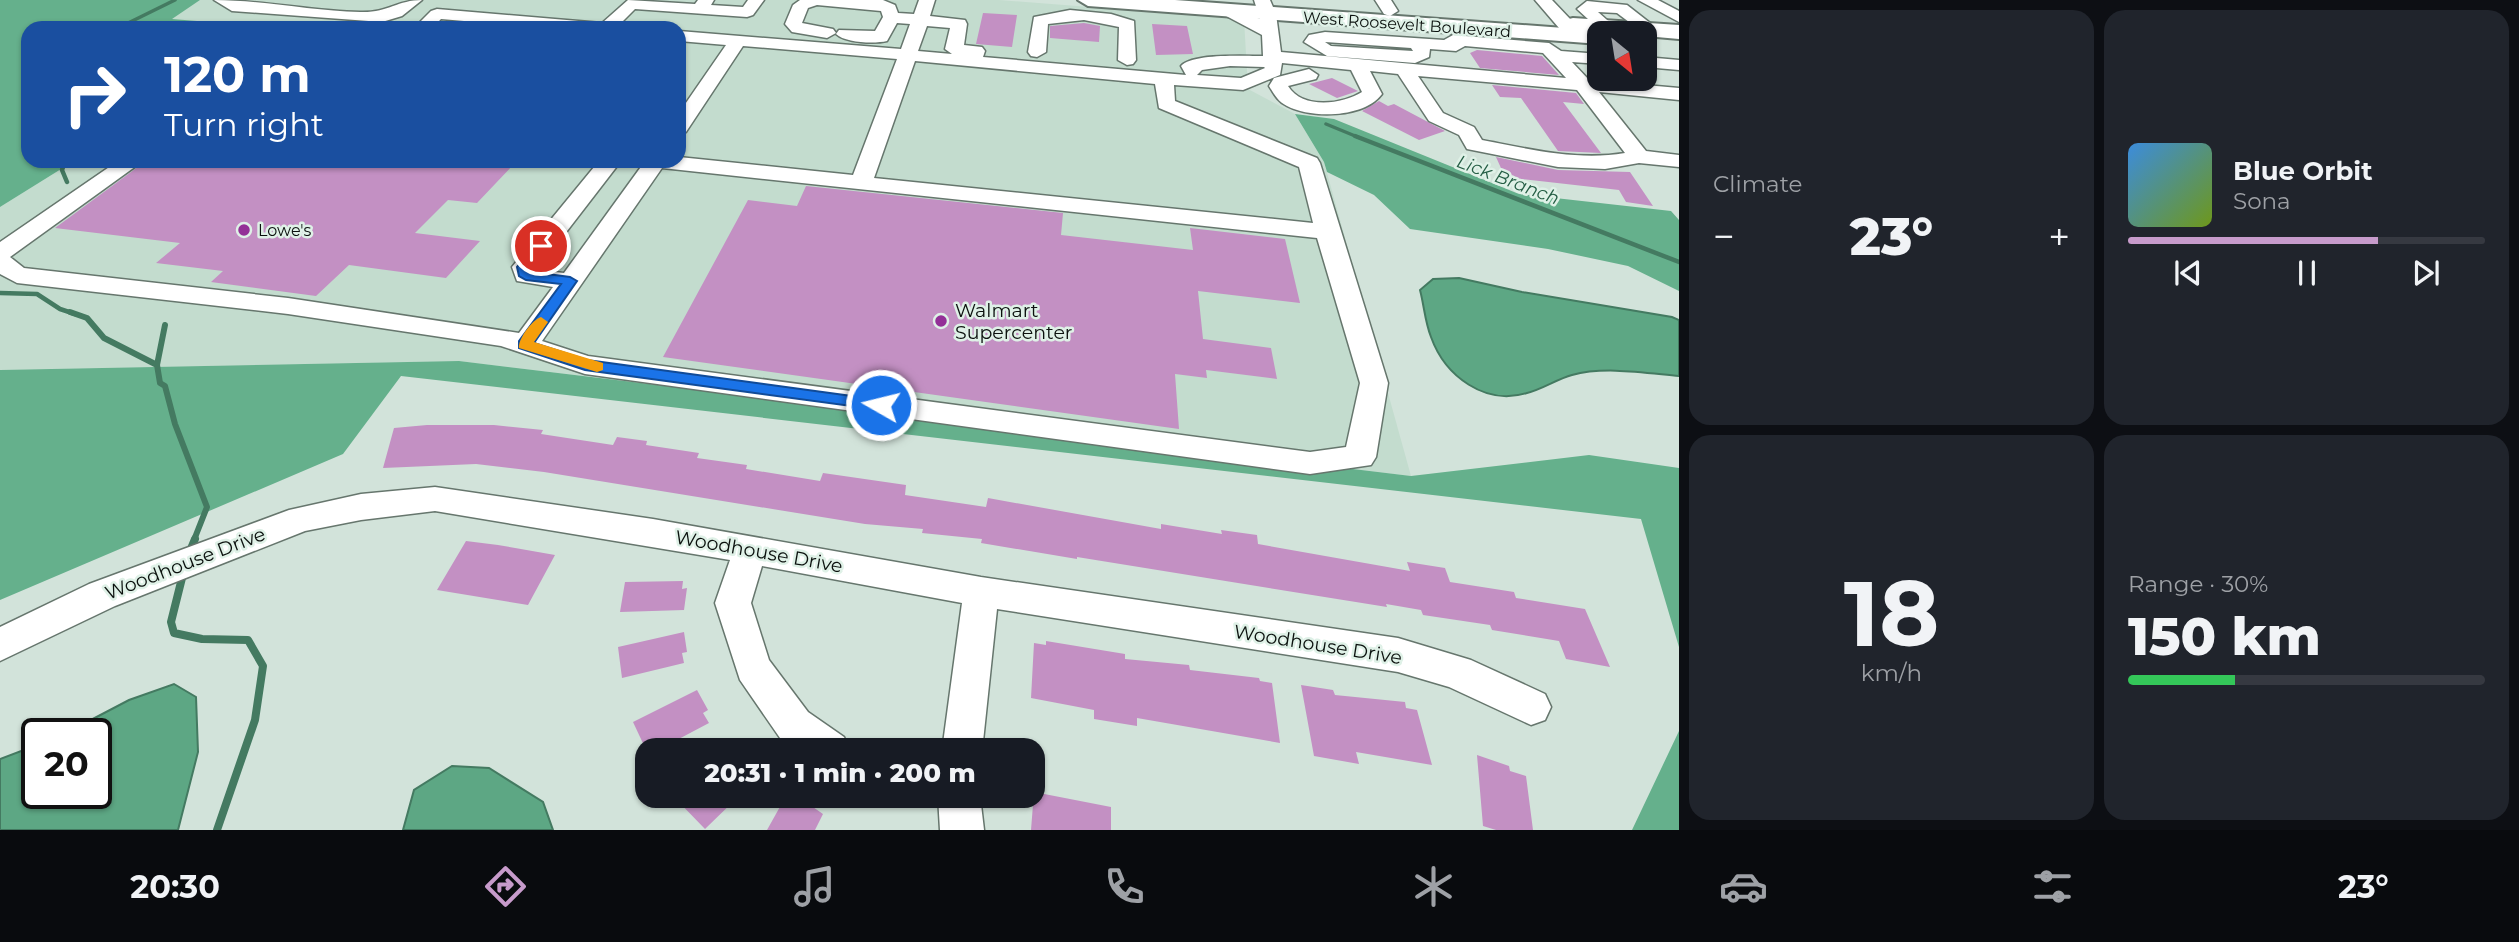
<!DOCTYPE html>
<html lang="en">
<head>
<meta charset="utf-8">
<style>
	body { margin:0; font-family:Montserrat,sans-serif; background:#20242c; color:#f1f3f6; height:100vh; display:flex; flex-direction:column; font-size:26px; white-space:nowrap }
	* { box-sizing:border-box; margin:0 }
	p { font-size:23px; color:#9ea1a6 }
	.icon { flex:none; width:38px; height:38px; fill:none; stroke:currentColor; stroke-width:2; stroke-linecap:round; stroke-linejoin:round }
	.map { position:relative; flex:1; overflow:hidden }
	.panel { display:flex; flex-direction:column; gap:10px; padding:10px; background:#0d0f14; width:840px }
	.panel>* { flex:none }
	.banner { position:absolute; left:21px; top:21px; width:665px; height:147px; border-radius:21px; box-shadow:0 2px 5px #0004; background:#1a4fa0; color:#fff; overflow:hidden }
	.needle { width:46px; rotate:150deg }
	.tools { position:absolute; left:1587px; top:21px; display:grid; gap:14px }
	.tools a { display:grid; place-items:center; width:70px; height:70px; border-radius:14px; background:#171b24; box-shadow:0 2px 5px #0004; font-size:35px }
	.speed { position:absolute; left:21px; top:718px; display:flex; gap:14px; font-size:35px; font-weight:700; text-align:center }
	.speed>* { display:grid; place-content:center; width:91px; height:91px; border-radius:50%; background:#171b24; box-shadow:0 2px 5px #0004; line-height:1 }
	.speed .limit { border:4px solid #111; border-radius:10px; background:#fff; color:#111 }
	.pin { position:absolute; display:grid; place-items:center; width:60px; height:60px; color:#fff; margin:-30px; border:4px solid #fff; border-radius:50%; box-shadow:0 2px 7px #0007 }
	.me { position:absolute; width:77px; margin:-38px; rotate:278deg; stroke-linejoin:round; filter:drop-shadow(0 0 5px #0008) }
	.turn { display:flex; align-items:center; gap:24px; height:147px; padding:0 28px; font-size:32px }
	.turn .icon { width:91px; height:91px; stroke-width:2.5 }
	.turn b { display:block; font-size:49px; line-height:60px }
	.big { font-size:52px; font-weight:800; line-height:1.1 }
	.panel .widget { flex:1; display:flex; flex-direction:column; justify-content:center; gap:10px; min-width:0; padding:0 24px; border-radius:21px; background:#20242c }
	.panel .dial { align-items:center; gap:0 }
	.dial b { font-size:91px; line-height:1 }
	.song { display:flex; align-items:center; gap:21px }
	.cover { width:84px; height:84px; border-radius:10px; background:linear-gradient(135deg,hsl(210 70% 55%),hsl(80 70% 35%)) }
	.played { height:7px; border-radius:4px; background:linear-gradient(90deg,#c79bcb 70%,#363941 70%) }
	.keys { display:flex; justify-content:space-around; direction:ltr }
	.heat { display:flex; justify-content:space-between; align-items:center; font-size:38px; direction:ltr }
	.charge { height:10px; border-radius:5px; background:linear-gradient(90deg,#34c759 30%,#363941 0) }
	.panel .tiles { flex:1; display:grid; gap:10px; grid-template-columns:repeat(2,1fr) }
	.trip { position:absolute; left:635px; top:738px; width:410px; height:70px; border-radius:21px; background:#171b24; box-shadow:0 2px 5px #0004; font-weight:800; line-height:70px; text-align:center }
	.tabs { display:flex; height:112px; justify-content:space-around; align-items:center; background:#090b0e; color:#9ea1a6 }
	.tabs .icon { width:49px; height:49px }
	.tabs .active { color:#c79bcb }
	.tabs b { font-size:32px; color:#f1f3f6 }
	main { display:flex; flex:1; min-height:0 }
	.map>svg:first-child { display:block }
	.built { fill:#c3dcce }
	.forest { fill:#65b08c }
	.water { fill:#5da784; stroke:#447a61; stroke-width:2 }
	.lines { fill:none; stroke-linecap:round; stroke-linejoin:round }
	.stream-far3 { stroke:#447a61; stroke-width:3.5 }
	.stream-far2 { stroke:#447a61; stroke-width:4.5 }
	.stream-far1 { stroke:#447a61; stroke-width:6 }
	.stream { stroke:#447a61; stroke-width:8 }
	.building { fill:#c390c3 }
	.minor-casing { stroke:#66766d; stroke-width:3 }
	.highway-casing { stroke:#66766d; stroke-width:4 }
	.minor { fill:#fff; fill-rule:evenodd }
	.highway { fill:#fff; fill-rule:evenodd }
	.route { fill:#1a73e8; stroke:#114b97; stroke-width:2 }
	.slow { fill:#f59e0b }
	.poi-dot { fill:#933097; stroke:#dff1e7; stroke-width:2.5 }
	.labels { text-anchor:middle; stroke-width:5; stroke-linejoin:round; paint-order:stroke }
	.far-street-label { font-size:16px; fill:#0b110e; stroke:#dff1e7 }
	.far-poi-label { font-size:16px; fill:#0b110e; stroke:#dff1e7; text-anchor:start }
	.far-water-label { font-size:18px; font-style:italic; fill:#255e45; stroke:#dff1e7 }
	.poi-label { font-size:19px; fill:#0b110e; stroke:#dff1e7; text-anchor:start }
	.street-label { font-size:19px; fill:#0b110e; stroke:#dff1e7 }
</style>
</head>
<body>
<main>
<div class="map">
<svg width="1679" height="830" viewBox="0 0 1679 830">
	<rect width="100%" height="100%" fill="#d2e3da"/>
	<path class="built" d="M200 0H999L1244 19 1248 89 1295 114 1324 162 1411 476 459 361 0 370V207L74 161H679V28H284L171 19Z"/>
	<path class="forest" d="M0 0H200L172 19 284 28H28V161H74L0 207Z
		M1295 114 1334 119 1519 194 1671 211 1679 220V291L1628 266 1548 249 1410 229 1374 195 1327 172 1324 162Z
		M459 361 1411 476 1589 455 1679 468V647L1641 519 401 376 343 454 0 600V370Z
		M1679 731V830H1632Z"/>
	<path class="water" d="M1459 278 1522 292 1672 317 1679 320V376C1646 373 1604 366 1572 375 1557 379 1543 389 1527 393 1485 406 1445 376 1431 337 1425 322 1424 305 1420 290L1433 279Z
		M174 684 196 697 198 752 178 830H0V759L37 745V793H96V733H66L129 700Z
		M452 766 489 768 543 802 553 830H403L414 790Z"/>
	<g class="lines">
		<path class="stream-far3" d="M118 28 175 0
			M1326 124 1360 138"/>
		<path class="stream-far2" d="M1355 136 1679 262
			M65 161 62 170 67 182
			M0 293 37 294 60 309 75 314"/>
		<path class="stream-far1" d="M70 312 87 318 104 338 157 365
			M165 325 157 365 160 383 165 386 175 424 207 507 194 540"/>
		<path class="stream" d="M190 551 195 539
			M182 578 171 622 174 633 202 639 248 640 263 666 255 720 217 830"/>
	</g>
	<path class="building" d="M983 13 1017 15 1012 47 976 44Z
		M1084 23 1100 26 1099 42 1050 38V26Z
		M1152 24 1187 26 1193 54 1156 55Z
		M1477 50 1542 56 1559 75 1480 68 1470 53Z
		M1332 78 1358 91 1337 98 1309 84Z
		M1492 85 1576 93 1584 104 1563 102 1601 153 1558 151 1521 98 1500 97Z
		M1379 101 1388 106 1394 104 1445 131 1419 140 1362 111Z
		M1496 157 1558 170 1630 172 1653 206 1626 202 1619 190 1505 177Z
		M146 161H491L514 164 477 203 448 200 415 233 480 241 446 278 349 265 316 296 211 282 223 271 156 263 180 243 55 228Z
		M806 186 1063 213 1061 235 1193 250 1190 228 1285 239 1300 303 1198 291 1203 339 1271 348 1277 379 1206 370 1207 378 1175 374 1179 429 663 357 748 200 797 206Z
		M427 425H494L543 430 541 434 613 445 617 437 647 441 646 445 699 453 697 458 747 465 746 469 820 481 823 473 906 485 905 495 986 507 988 498 1161 529V524L1222 534 1221 530 1257 535 1258 544 1410 571 1407 562 1445 568 1450 582 1514 592 1516 598 1585 609 1610 667 1566 659 1559 641 1492 630 1490 625 1423 615 1421 610 1386 604 1387 607 1077 557V559L981 543 982 539 922 533 923 529 865 524 544 472 476 464 383 468 394 428Z
		M466 541 498 545 555 555 528 605 437 590Z
		M683 581 682 589 687 588 684 610 620 612 625 582Z
		M684 632 687 652 682 653 684 663 622 678 618 647Z
		M1046 641 1125 654V659L1189 665 1190 670 1259 678 1260 681 1272 683 1280 743 1137 718V726L1094 719V710L1031 698 1034 643 1046 645Z
		M1301 685 1333 690 1335 695 1405 702 1406 708 1417 710 1432 765 1356 752 1359 764 1314 756Z
		M697 690 708 710 703 713 709 723 656 751H648V754L633 722Z
		M1477 755 1509 766 1510 771 1526 776 1533 830H1496L1483 826Z
		M1034 792 1111 807V830H1031Z
		M673 796H739L705 829Z
		M786 796H797L823 814 815 830H767Z"/>
	<g class="lines">
		<defs>
			<path id="minor" d="M214 0C262 0 311 11 360 12 388 13 397 0 422 0L402 16 382 22 232 11Z
				M628 0 695 4 698 0H714L711 5 743 7 748 0H764L753 15 747 17 635 9 616 28H546L441 19 432 28H414L431 11 437 9 602 23Z
				M800 0H883L895 5 898 13 914 14 919 0H935L930 16 965 20 967 24 964 45 982 47 985 51 983 57 1186 75 1181 66C1192 53 1246 56 1263 56L1262 35 1215 10 1223 5 1260 19 1254 0H1270L1276 14 1281 52 1566 78 1543 53 1465 46 1456 51 1430 49 1429 57 1415 63 1327 56 1304 42 1309 35 1325 32 1444 40 1453 35 1549 43 1561 51 1600 54V64L1572 62 1589 80 1679 88V100L1599 92 1646 151 1679 155V167L1639 163 1605 169 1558 167 1467 149 1459 135 1429 121 1398 74 1370 71 1382 94C1364 118 1312 119 1287 106 1278 102 1274 94 1269 86L1274 78 1309 69 1318 75 1316 79 1288 86C1302 109 1341 105 1362 92L1351 70 1282 63 1280 75 1243 90 1174 85 1175 101 1317 158 1320 163 1388 383 1376 457 1371 465 1310 474 585 374 501 346 288 314 17 283 0 274V242L118 161H143L10 257 24 268 288 298 519 333 553 287 517 281 512 267 599 161H621L537 270 564 273 643 164 641 161H679V157L853 175 897 59 743 46 686 132 679 134V113L726 45 679 41V31L901 49 910 24 897 23 887 41C875 44 845 43 836 34L839 30 875 31 883 17 881 11 817 5 808 8 802 23 833 29 836 33 827 38 792 32 785 24 793 5ZM927 26 950 28 945 49 952 54 918 51ZM1325 42 1411 48 1413 51 1331 46ZM915 61 1155 84 1159 108 1299 167 1313 223 874 178ZM1230 66 1264 67 1265 68 1241 78 1197 75 1202 70ZM1418 76 1577 90 1625 153C1577 161 1529 149 1482 140L1474 127 1443 113ZM662 168 1317 238 1360 383 1346 447 1310 452 588 356 542 341Z
				M1375 0H1391L1398 11 1390 16 1384 14Z
				M1535 0H1552L1571 20 1573 24 1571 28H1559Z
				M1638 0H1658L1679 11V22Z
				M1587 1 1627 5 1659 30 1657 34H1645L1617 13 1598 12 1615 27 1613 31H1601L1577 9Z
				M1070 10 1111 14 1134 21 1136 60 1133 64 1127 65 1118 60 1119 27 1084 20 1048 24 1046 52 1037 57 1031 56 1028 52 1034 17Z
				M1645 57 1679 60V70L1645 67Z
				M435 487 653 519 981 577 1398 638 1471 660 1545 694 1551 707 1545 720 1531 725 1449 687 1398 672 997 609 982 751H942L962 603 762 566 751 603 769 660 808 712 844 737 850 751H797L780 738 740 680 715 603 730 560 435 511 361 520 305 531 115 606 0 661V627L89 584 289 510 361 494Z
				M938 796H980L984 830H940Z"/>
			<path id="highway" d="M1078 0H1175L1564 28 1565 20 1573 18 1679 25V39L1645 36V33H1600V44L1088 6Z"/>
		</defs>
		<use href="#minor" class="minor-casing"/>
		<use href="#highway" class="highway-casing"/>
		<use href="#minor" class="minor"/>
		<use href="#highway" class="highway"/>
	</g>
	<path class="route" d="M536 243 547 246 530 267 532 272 570 277 577 281 534 343 587 360 881 400 888 405 881 410 585 370 519 348V341L561 284 526 280 519 276 517 267Z"/>
	<path class="slow" d="M541 317 548 322 534 342 603 363V370L597 372 519 348C518 339 532 320 541 317Z"/>
	<g class="poi-dot">
		<circle cx="244" cy="230" r="7"/>
		<circle cx="941" cy="321" r="7"/>
	</g>
	<g class="labels">
		<g class="far-street-label">
			<text transform="translate(1407 24) rotate(4)" y="6">West Roosevelt Boulevard</text>
		</g>
		<g class="far-poi-label">
			<text x="258" y="236">Lowe's</text>
		</g>
		<g class="far-water-label">
			<text transform="translate(1508 180) rotate(21)" y="6">Lick Branch</text>
		</g>
		<g class="poi-label">
			<text x="955" y="317">Walmart<tspan x="955" dy="22">Supercenter</tspan></text>
		</g>
		<g class="street-label">
			<text transform="translate(759 551) rotate(10)" y="7">Woodhouse Drive</text>
			<text transform="translate(185 563) rotate(-21)" y="7">Woodhouse Drive</text>
			<text transform="translate(1318 644) rotate(9)" y="7">Woodhouse Drive</text>
		</g>
	</g>
</svg>
<div class="tools">
<a><svg class="needle" viewBox="-14 -14 28 28"><path d="M0-13l5 13h-10z" fill="#e53935"/><path d="M0 13l5-13h-10z" fill="#9ea1a6"/></svg></a>
</div>
<div class="speed"><div class="limit">20</div></div>
<div class="pin" style="left:541px;top:246px;background:#d93025"><svg class="icon" aria-label="arrive" viewBox="0 0 24 24"><path d="M6 21V4h12l-3 4 3 4H6"/></svg></div>
<svg class="me" style="left:881px;top:405px" viewBox="-20 -20 40 40"><circle r="17" fill="#1a73e8" stroke="#fff" stroke-width="3"/><path d="M0-11L8 9 0 5-8 9z" fill="#fff"/></svg>
<div class="trip">20:31 · 1 min · 200 m</div>
<div class="banner">
<div class="turn"><svg class="icon" aria-label="right" viewBox="0 0 24 24"><path d="M7 20v-9h11M14 6l5 5-5 5"/></svg><div><b>120 m</b>Turn right</div></div>
</div>
</div>
<section class="panel">
<div class="tiles">
<div class="widget"><p>Climate</p>
<div class="heat"><a>−</a><b class="big">23°</b><a>+</a></div>
</div>
<div class="widget">
<div class="song"><i class="cover"></i><div><b>Blue Orbit</b><p>Sona</p></div></div>
<div class="played"></div>
<div class="keys"><svg class="icon" aria-label="previous" viewBox="0 0 24 24"><path d="M18 5L8 12l10 7zM5 5v14"/></svg><svg class="icon" aria-label="pause" viewBox="0 0 24 24"><path d="M8 5v14M16 5v14"/></svg><svg class="icon" aria-label="next" viewBox="0 0 24 24"><path d="M6 5l10 7-10 7zM19 5v14"/></svg></div>
</div>
<div class="widget dial"><b>18</b><p>km/h</p></div>
<div class="widget"><p>Range · 30%</p><b class="big">150 km</b><div class="charge"></div></div>
</div>
</section>
</main>
<nav class="tabs">
<b>20:30</b>
<svg class="icon active" aria-label="directions" viewBox="0 0 24 24"><path d="M12 3l9 9-9 9-9-9zM9 14v-3h6M13 9l2 2-2 2"/></svg>
<svg class="icon" aria-label="music" viewBox="0 0 24 24"><path d="M9 18V5l10-2v13"/><circle cx="6" cy="18" r="3"/><circle cx="16" cy="16" r="3"/></svg>
<svg class="icon" aria-label="phone" viewBox="0 0 24 24"><path d="M5 4h4l2 5-3 2q2 4 5 5l2-3 5 2v4C11 20 4 13 5 4z"/></svg>
<svg class="icon" aria-label="climate" viewBox="0 0 24 24"><path d="M12 3v18M4 7l16 10M4 17L20 7"/></svg>
<svg class="icon" aria-label="car" viewBox="0 0 24 24"><path d="M5 17H2v-5l4-1 3-4h7l3 4 3 1v5h-3M9 17h6M6 11h13"/><circle cx="7" cy="17" r="2"/><circle cx="17" cy="17" r="2"/></svg>
<svg class="icon" aria-label="filters" viewBox="0 0 24 24"><path d="M4 7h16M4 17h16"/><circle cx="9" cy="7" r="2"/><circle cx="15" cy="17" r="2"/></svg>
<b>23°</b>
</nav>
</body>
</html>
